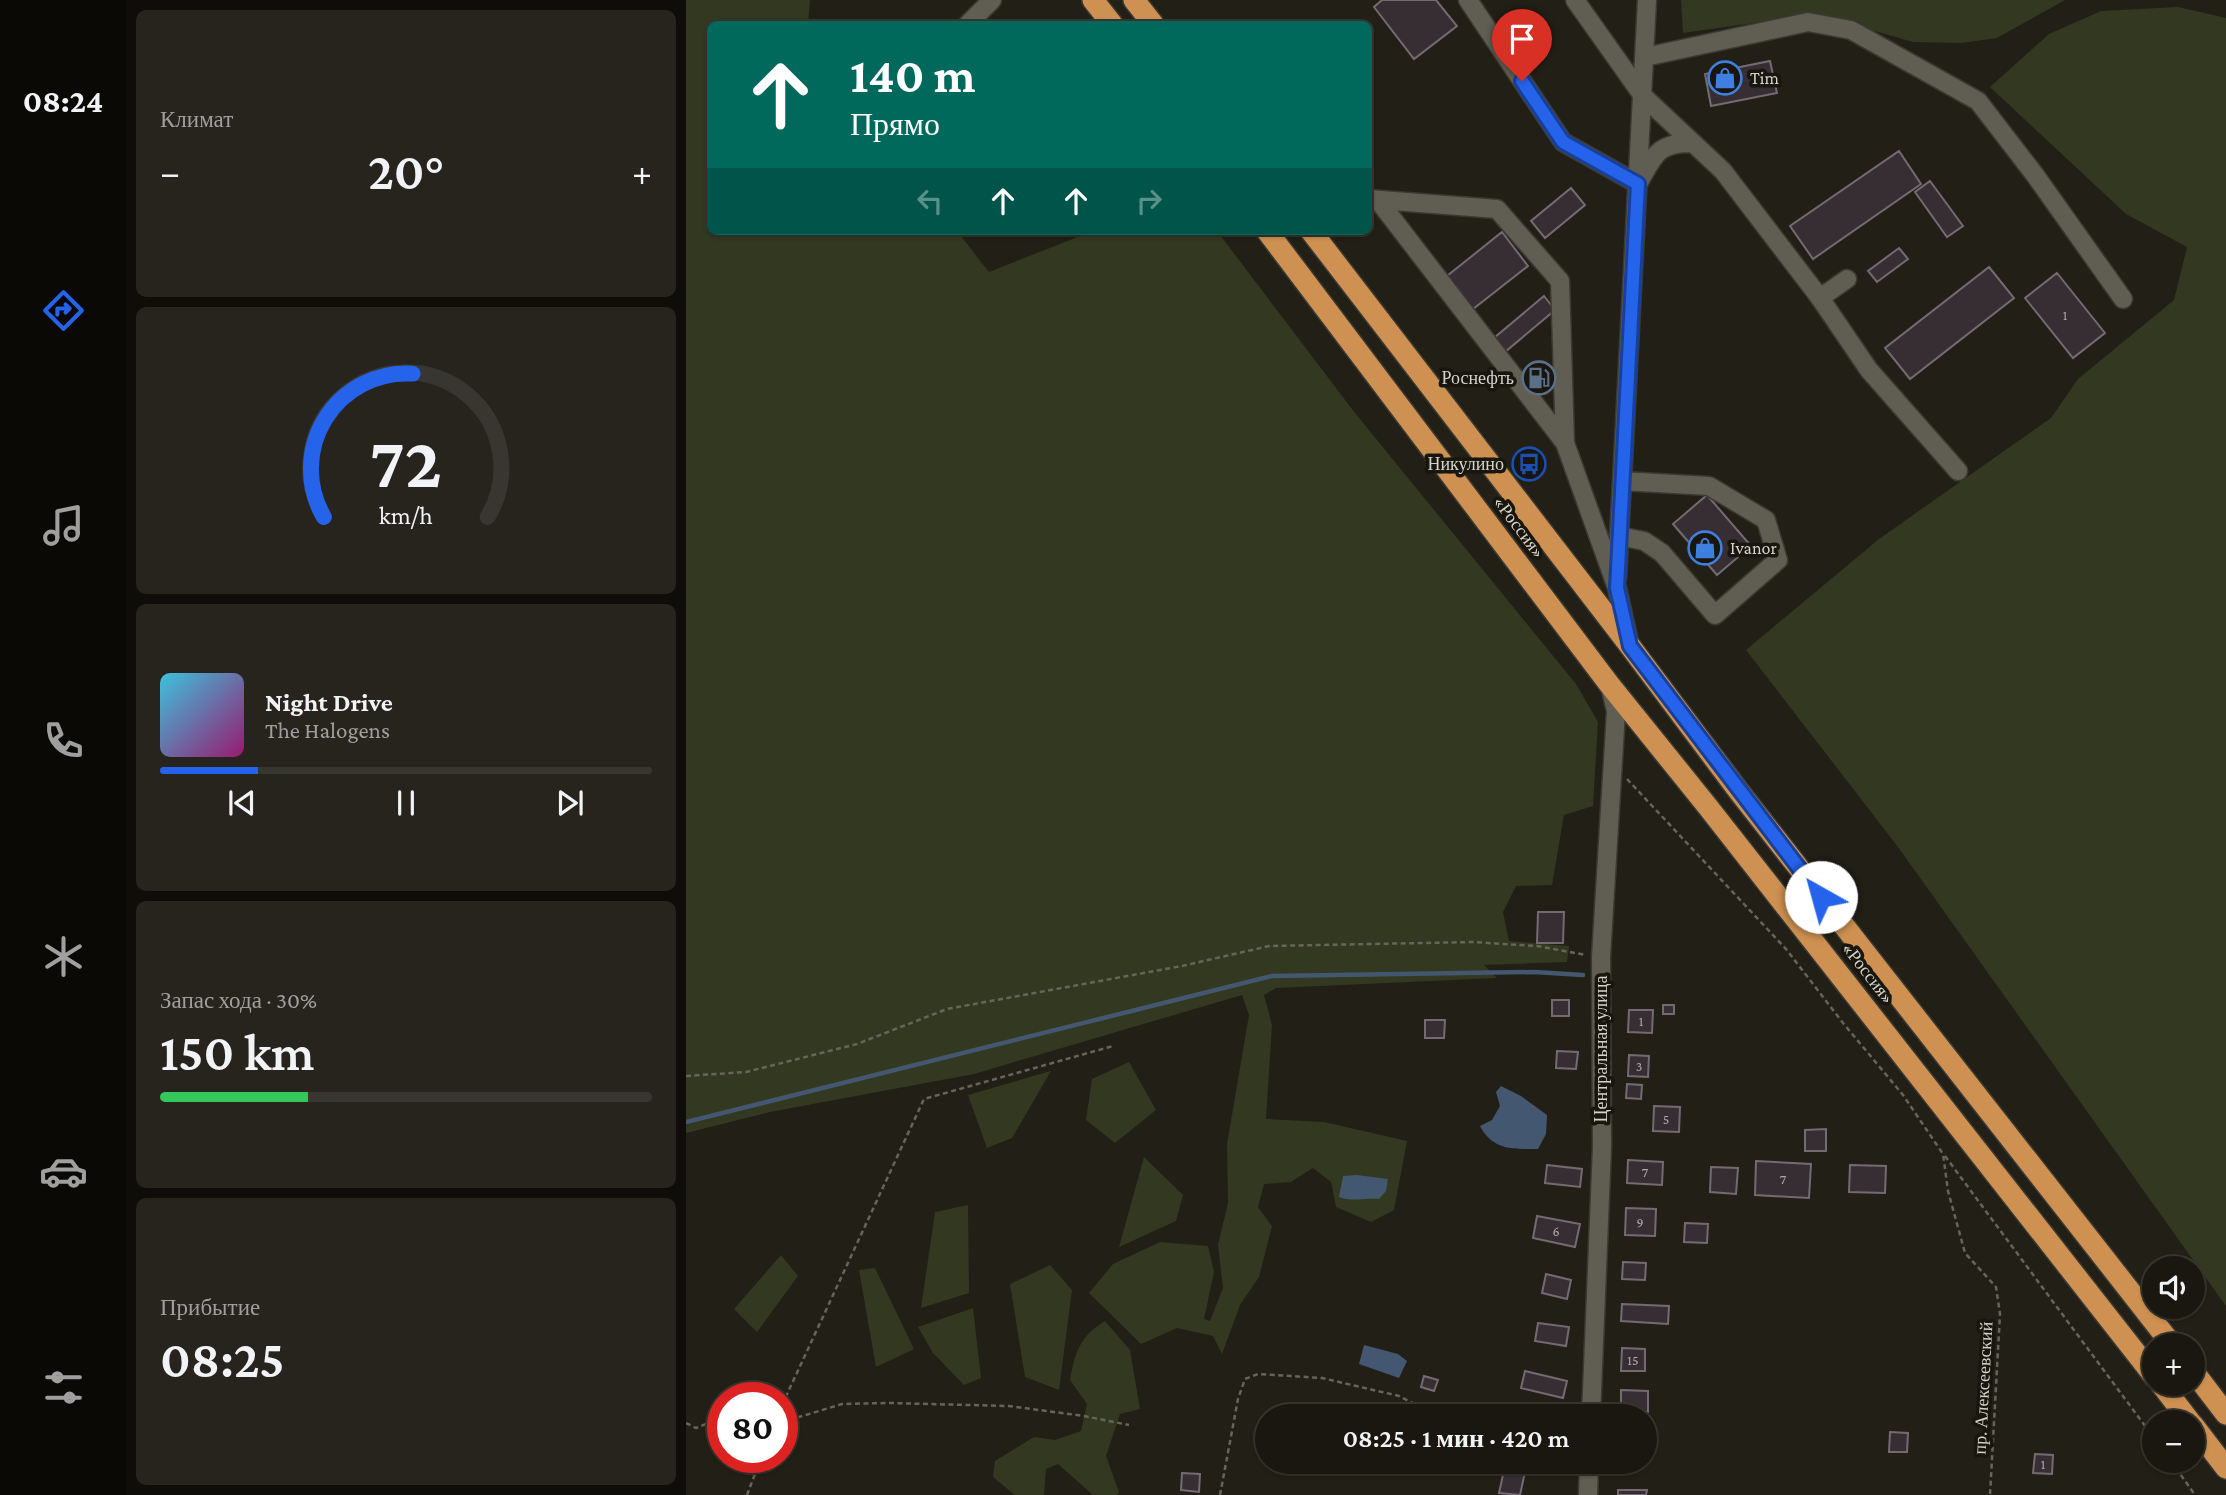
<!DOCTYPE html>
<html lang="ru">
<head>
<meta charset="utf-8">
<style>
	body { margin:0; font-family:"Crimson Pro",serif; background:#27241e; color:#f1f3f6; height:100vh; display:flex; flex-direction:column; font-size:26px; white-space:nowrap }
	* { box-sizing:border-box; margin:0 }
	p { font-size:23px; color:#9f9f9f }
	.icon { flex:none; width:38px; height:38px; fill:none; stroke:currentColor; stroke-width:2; stroke-linecap:round; stroke-linejoin:round }
	.map { position:relative; flex:1; overflow:hidden }
	.panel { display:flex; flex-direction:column; gap:10px; padding:10px; background:#0e0d09; width:560px }
	.panel>* { flex:none }
	.hud { position:absolute; left:21px; top:21px; width:665px; height:214px; border-radius:10px; box-shadow:0 2px 5px #0004,0 0 0 2px #383630; background:#00695c; color:#fff; overflow:hidden }
	.tools { position:absolute; left:1456px; top:1256px; display:grid; gap:14px }
	.tools a { display:grid; place-items:center; width:63px; height:63px; border-radius:50%; background:#1a1710; box-shadow:0 2px 5px #0004,0 0 0 2px #383630; font-size:35px }
	.speed { position:absolute; left:21px; top:1382px; display:flex; gap:14px; font-size:35px; font-weight:700; text-align:center }
	.speed>* { display:grid; place-content:center; width:91px; height:91px; border-radius:50%; background:#1a1710; box-shadow:0 2px 5px #0004,0 0 0 2px #383630; line-height:1 }
	.speed .limit { border:10px solid #d22; background:#fff; color:#111 }
	.pin { position:absolute; display:grid; place-items:center; width:60px; height:60px; color:#fff; margin:-72px -30px; border-radius:50% 50% 50% 0; rotate:-45deg; box-shadow:0 0 7px #0007 }
	.pin .icon { rotate:45deg }
	.me { position:absolute; width:77px; margin:-38px; rotate:322deg; stroke-linejoin:round; filter:drop-shadow(0 0 5px #0008) }
	.turn { display:flex; align-items:center; gap:24px; height:147px; padding:0 28px; font-size:32px }
	.turn .icon { width:91px; height:91px; stroke-width:2.5 }
	.turn b { display:block; font-size:49px; line-height:60px }
	.lanes { display:flex; align-items:center; height:66px; padding:0 28px; background:#0003; justify-content:center; gap:35px; direction:ltr }
	.lanes .off { opacity:.35 }
	.big { font-size:52px; font-weight:600; line-height:1.1 }
	.panel .card { flex:1; display:flex; flex-direction:column; justify-content:center; gap:10px; min-width:0; padding:0 24px; border-radius:10px; background:#27241e }
	.panel .dial { align-items:center; gap:0 }
	.dial svg { height:182px; overflow:visible; fill:none; stroke:#383630; stroke-width:7; stroke-linecap:round; text-anchor:middle }
	.dial text { fill:#f1f3f6; stroke:none }
	.song { display:flex; align-items:center; gap:21px }
	.cover { width:84px; height:84px; border-radius:10px; background:linear-gradient(135deg,hsl(190 70% 55%),hsl(320 70% 35%)) }
	.played { height:7px; border-radius:4px; background:linear-gradient(90deg,#2563eb 20%,#383630 20%) }
	.keys { display:flex; justify-content:space-around; direction:ltr }
	.heat { display:flex; justify-content:space-between; align-items:center; font-size:38px; direction:ltr }
	.charge { height:10px; border-radius:5px; background:linear-gradient(90deg,#34c759 30%,#383630 0) }
	.trip { position:absolute; left:569px; top:1404px; width:402px; height:70px; border-radius:35px; background:#1a1710; box-shadow:0 2px 5px #0004,0 0 0 2px #383630; font-weight:600; line-height:70px; text-align:center }
	main { display:flex; flex:1; min-height:0 }
	.tabs { display:flex; flex-direction:column; width:126px; justify-content:space-around; align-items:center; background:#0a0906; color:#9f9f9f }
	.tabs .icon { width:49px; height:49px }
	.tabs .active { color:#2563eb }
	.tabs b { font-size:32px; color:#f1f3f6 }
	.map>svg:first-child { display:block }
	.green { fill:#323920 }
	.water { fill:#435770 }
	.lines { fill:none; stroke-linecap:round; stroke-linejoin:round }
	.stream { stroke:#435770; stroke-width:4.5 }
	.building { fill:#372e34; stroke:#746a71; stroke-width:2 }
	.minor-casing { stroke:#3b3933; stroke-width:21 }
	.highway-casing { stroke:#3b3933; stroke-width:24 }
	.path { stroke:#67645c; stroke-width:2.5; stroke-dasharray:5 3.5; stroke-linecap:butt }
	.minor { stroke:#605d52; stroke-width:18 }
	.highway { stroke:#cf9151; stroke-width:21 }
	.route-casing { stroke:#184099; stroke-width:18 }
	.route { stroke:#2563eb; stroke-width:12 }
	.labels { text-anchor:middle; stroke-width:7; stroke-linejoin:round; paint-order:stroke }
	.number-label { font-size:14px; fill:#ada9a6 }
	.poi-label { font-size:18px; fill:#d4d2cc; stroke:#18160d; text-anchor:start }
	.street-label { font-size:18px; fill:#d4d2cc; stroke:#18160d }
</style>
</head>
<body>
<main>
<nav class="tabs">
<b>08:24</b>
<svg class="icon active" aria-label="directions" viewBox="0 0 24 24"><path d="M12 3l9 9-9 9-9-9zM9 14v-3h6M13 9l2 2-2 2"/></svg>
<svg class="icon" aria-label="music" viewBox="0 0 24 24"><path d="M9 18V5l10-2v13"/><circle cx="6" cy="18" r="3"/><circle cx="16" cy="16" r="3"/></svg>
<svg class="icon" aria-label="phone" viewBox="0 0 24 24"><path d="M5 4h4l2 5-3 2q2 4 5 5l2-3 5 2v4C11 20 4 13 5 4z"/></svg>
<svg class="icon" aria-label="climate" viewBox="0 0 24 24"><path d="M12 3v18M4 7l16 10M4 17L20 7"/></svg>
<svg class="icon" aria-label="car" viewBox="0 0 24 24"><path d="M5 17H2v-5l4-1 3-4h7l3 4 3 1v5h-3M9 17h6M6 11h13"/><circle cx="7" cy="17" r="2"/><circle cx="17" cy="17" r="2"/></svg>
<svg class="icon" aria-label="filters" viewBox="0 0 24 24"><path d="M4 7h16M4 17h16"/><circle cx="9" cy="7" r="2"/><circle cx="15" cy="17" r="2"/></svg>
</nav>
<section class="panel">
<div class="card"><p>Климат</p>
<div class="heat"><a>−</a><b class="big">20°</b><a>+</a></div>
</div>
<div class="card dial"><svg viewBox="0 0 100 80">
<path d="M14 69A42 42 0 1 1 86 69"/>
<path d="M14 69A42 42 0 0 1 53 6" stroke="#2563eb"/>
<text x="50" y="56" font-size="32" font-weight="700">72</text>
<text x="50" y="72" font-size="11">km/h</text>
</svg></div>
<div class="card">
<div class="song"><i class="cover"></i><div><b>Night Drive</b><p>The Halogens</p></div></div>
<div class="played"></div>
<div class="keys"><svg class="icon" aria-label="previous" viewBox="0 0 24 24"><path d="M18 5L8 12l10 7zM5 5v14"/></svg><svg class="icon" aria-label="pause" viewBox="0 0 24 24"><path d="M8 5v14M16 5v14"/></svg><svg class="icon" aria-label="next" viewBox="0 0 24 24"><path d="M6 5l10 7-10 7zM19 5v14"/></svg></div>
</div>
<div class="card"><p>Запас хода · 30%</p><b class="big">150 km</b><div class="charge"></div></div>
<div class="card"><p>Прибытие</p><b class="big">08:25</b></div>
</section>
<div class="map">
<svg width="1540" height="1495" viewBox="0 0 1540 1495">
	<rect width="100%" height="100%" fill="#221f16"/>
	<path class="green" d="M0 0H124L122 24H24V231H271L303 272 407 231H531L669 413 890 684 912 722 907 806 878 815 866 885 830 886 817 912 823 941 883 946 881 962 798 965 811 978 590 988 578 995 586 1025 580 1119 638 1122 721 1141 708 1210 685 1222 650 1207 645 1182 627 1168 605 1182 578 1184 572 1207 586 1226 573 1277 554 1305 536 1354 527 1336 491 1328 455 1344 403 1293 427 1264 474 1242 522 1246 528 1272 518 1319 524 1321 537 1288 532 1245 542 1203 541 1144 563 1015 556 995 288 1074 84 1112 0 1133Z
		M995 0H1379L1311 38 1275 43 1227 42 1130 14 997 33Z
		M1492 7 1540 18V1306L1212 847 1060 650 1193 539 1365 418 1392 379 1488 300 1501 247 1440 214 1304 87 1363 34 1415 11Z
		M443 1062 470 1110 429 1143 400 1120 406 1079Z
		M365 1071 326 1138 301 1148 282 1095Z
		M458 1157 497 1195 490 1221 433 1247Z
		M282 1205 283 1293 235 1308 249 1212Z
		M95 1255 112 1276 71 1332 48 1309Z
		M364 1265 386 1290 373 1390 339 1377 324 1284Z
		M189 1268 228 1349 190 1367 173 1270Z
		M287 1308 295 1378 278 1385 247 1353 232 1327Z
		M419 1321 444 1350 454 1409 434 1414 420 1456 433 1492 431 1495H407L372 1464 360 1469 358 1495H329L307 1477 309 1461 348 1437 369 1440 395 1431 401 1404 384 1380C389 1352 394 1336 419 1321Z"/>
	<path class="water" d="M815 1086 835 1096 861 1115 860 1134 852 1149C828 1149 807 1151 794 1126L806 1120 814 1106 810 1092Z
		M671 1175 702 1179 700 1191 693 1199C679 1198 665 1202 653 1197L657 1176Z
		M678 1345 712 1354 721 1361 713 1378 673 1364Z"/>
	<g class="lines">
		<path class="stream" d="M0 1122 586 976 848 972 897 975"/>
	</g>
	<path class="building" d="M696 0H750L771 26 728 59 688 7Z
		M1084 61 1091 93 1025 106 1019 74Z
		M1213 151 1235 184 1127 259 1104 226Z
		M1244 181 1277 226 1261 237 1229 192Z
		M885 188 899 205 859 238 845 221Z
		M816 232 842 266 787 309 761 276Z
		M1213 248 1222 259 1191 282 1182 271Z
		M1303 267 1328 298 1224 379 1199 348Z
		M1371 273 1419 333 1387 358 1339 298Z
		M858 296 869 310 819 352 808 338Z
		M1021 495 1065 546 1031 575 987 524Z
		M852 912H878L877 943H851Z
		M866 1000H883V1016H866Z
		M977 1005H988V1014H977Z
		M943 1010H967L966 1033 942 1032Z
		M739 1020H759L758 1038H739Z
		M871 1051 892 1052 890 1069 870 1068Z
		M943 1055 963 1056 962 1077 942 1076Z
		M941 1084 956 1085 955 1099 940 1098Z
		M968 1106 994 1107 993 1132 967 1131Z
		M1140 1129V1151H1119V1130Z
		M942 1160 977 1162 976 1185 941 1183Z
		M1070 1161 1125 1164 1123 1198 1069 1195Z
		M861 1165 896 1169 894 1187 859 1183Z
		M1164 1165 1200 1166 1199 1193 1163 1192Z
		M1025 1167 1052 1168 1050 1194 1024 1192Z
		M940 1208 970 1209 969 1236 939 1235Z
		M851 1216 894 1224 889 1247 847 1238Z
		M999 1223 1022 1224 1021 1243 998 1242Z
		M937 1262 960 1263 959 1280 936 1279Z
		M860 1274 885 1280 881 1299 856 1293Z
		M936 1304 983 1306 982 1324 935 1321Z
		M852 1323 883 1327 880 1346 849 1341Z
		M936 1348 959 1349V1371H935Z
		M839 1371 881 1381 877 1398 835 1388Z
		M738 1376 752 1380 748 1391 735 1387Z
		M935 1390 962 1391V1412L935 1411Z
		M1204 1432 1222 1433 1221 1452H1203Z
		M1349 1454 1367 1455 1366 1474 1347 1473Z
		M820 1461 841 1463 834 1495 813 1493Z
		M496 1473 514 1474 513 1492 495 1490Z
		M932 1490H961L960 1495H932Z"/>
	<g class="lines">
		<defs>
			<path id="minor" d="M782 0 877 142 952 184C968 156 971 142 1007 143
				M889 0 957 96 1037 171 1134 298 1161 279
				M282 24 306 0
				M959 57 1122 22 1165 30 1292 101 1349 175 1437 299
				M682 199 811 209 874 281 879 443 931 588 943 642
				M692 200 879 443
				M1134 298 1183 370 1272 471
				M933 536 958 541 976 553 1029 615 1092 560 1080 520 1023 486 936 481
				M931 577 961 0
				M905 1416 916 1147 915 957 930 711 924 686
				M902 1495 903 1461"/>
			<path id="highway" d="M407 0 426 24
				M448 0 467 24
				M581 231 923 684 1022 807 1468 1376
				M625 231 944 646 1051 789 1487 1346
				M1507 1371 1540 1414
				M1475 1384 1505 1423
				M1507 1425 1540 1468"/>
		</defs>
		<use href="#minor" class="minor-casing"/>
		<use href="#highway" class="highway-casing"/>
		<path class="path" d="M941 779 1100 949 1157 1023 1217 1095 1257 1154 1262 1191 1279 1253 1310 1287 1314 1314 1304 1495
			M0 1076 60 1072 171 1044 261 1009 496 966 583 946 786 942 851 946 900 955
			M1259 1156 1468 1438
			M96 1405 238 1099 427 1046
			M96 1418 100 1421 156 1404 203 1403 323 1406 398 1416 443 1425
			M0 1423 10 1428 37 1417
			M1485 1461 1509 1495
			M61 1495 75 1458
			M534 1495 552 1399 559 1379 572 1374 636 1378 713 1396 751 1416"/>
		<use href="#minor" class="minor"/>
		<use href="#highway" class="highway"/>
	</g>
	<g class="lines">
		<defs>
			<path id="route" d="M836 81 877 142 952 184 931 588 944 646 1135 897"/>
		</defs>
		<use href="#route" class="route-casing"/>
		<use href="#route" class="route"/>
	</g>
	<defs>
		<symbol id="shop-ring" viewBox="-11 -11 22 22"><circle r="9.5" fill="#18160d" stroke="#3f7fe0" stroke-width="1.5"/><path d="M-5-2.5h2.3a2.7 3.5 0 0 1 5.4 0H5L5.5 6h-11ZM-1.5-2.5h3a1.5 2.3 0 0 0-3 0Z" fill="#3f7fe0"/></symbol>
		<symbol id="fuel-ring" viewBox="-11 -11 22 22"><circle r="9.5" fill="#18160d" stroke="#5c6f8a" stroke-width="1.5"/><path d="M-5.5-6h7V0h2V4h1.3V-2.5L3-4.5l.8-.8L6-3V5H2.5V1h-1V6h-7ZM-4.2-4.7v3.2H.2V-4.7Z" fill="#5c6f8a"/></symbol>
		<symbol id="bus-ring" viewBox="-11 -11 22 22"><circle r="9.5" fill="#18160d" stroke="#1a4fb4" stroke-width="1.5"/><path d="M-5-6H5V4H4V6H2V4H-2V6H-4V4H-5ZM-3.5-4V0h7V-4ZM-3.5 1.2v1.5H-2V1.2ZM2 1.2v1.5H3.5V1.2Z" fill="#1a4fb4"/></symbol>
	</defs>
	<g fill-rule="evenodd">
		<use href="#shop-ring" x="1020" y="59" width="38" height="38"/>
		<use href="#fuel-ring" x="834" y="359" width="38" height="38"/>
		<use href="#bus-ring" x="824" y="445" width="38" height="38"/>
		<use href="#shop-ring" x="1000" y="529" width="38" height="38"/>
	</g>
	<g class="labels">
		<g class="number-label">
			<text x="1379" y="320">1</text>
			<text x="955" y="1026">1</text>
			<text x="953" y="1071">3</text>
			<text x="980" y="1124">5</text>
			<text x="959" y="1177">7</text>
			<text x="1097" y="1184">7</text>
			<text x="954" y="1227">9</text>
			<text x="870" y="1236">6</text>
			<text x="947" y="1365">15</text>
			<text x="1357" y="1469">1</text>
		</g>
		<g class="poi-label">
			<text x="1064" y="84">Tim</text>
			<text x="828" y="384" text-anchor="end">Роснефть</text>
			<text x="818" y="470" text-anchor="end">Никулино</text>
			<text x="1044" y="554">Ivanor</text>
		</g>
		<g class="street-label">
			<text transform="translate(833 527) rotate(53)" y="6">«Россия»</text>
			<text transform="translate(1182 973) rotate(52)" y="6">«Россия»</text>
			<text transform="translate(915 1049) rotate(-90)" y="6">Центральная улица</text>
			<text transform="translate(1297 1388) rotate(-87)" y="6">пр. Алексеевский</text>
		</g>
	</g>
</svg>
<div class="tools">
<a><svg class="icon" aria-label="sound" viewBox="0 0 24 24"><path d="M4 9h4l5-4v14l-5-4H4zM17 9q2 3 0 6"/></svg></a>
<a>+</a>
<a>−</a>
</div>
<div class="speed"><div class="limit">80</div></div>
<div class="pin" style="left:836px;top:81px;background:#d93025"><svg class="icon" aria-label="arrive" viewBox="0 0 24 24"><path d="M6 21V4h12l-3 4 3 4H6"/></svg></div>
<svg class="me" style="left:1135px;top:897px" viewBox="-20 -20 40 40"><circle r="19" fill="#fff"/><path d="M0-13L10 11 0 6-10 11z" fill="#2563eb"/></svg>
<div class="trip">08:25 · 1 мин · 420 m</div>
<div class="hud">
<div class="turn"><svg class="icon" aria-label="ahead" viewBox="0 0 24 24"><path d="M12 20V5M6 11l6-6 6 6"/></svg><div><b>140 m</b>Прямо</div></div>
<div class="lanes"><svg class="icon off" aria-label="left" viewBox="0 0 24 24"><path d="M17 20v-9H6M10 6l-5 5 5 5"/></svg><svg class="icon" aria-label="ahead" viewBox="0 0 24 24"><path d="M12 20V5M6 11l6-6 6 6"/></svg><svg class="icon" aria-label="ahead" viewBox="0 0 24 24"><path d="M12 20V5M6 11l6-6 6 6"/></svg><svg class="icon off" aria-label="right" viewBox="0 0 24 24"><path d="M7 20v-9h11M14 6l5 5-5 5"/></svg></div>
</div>
</div>
</main>
</body>
</html>
